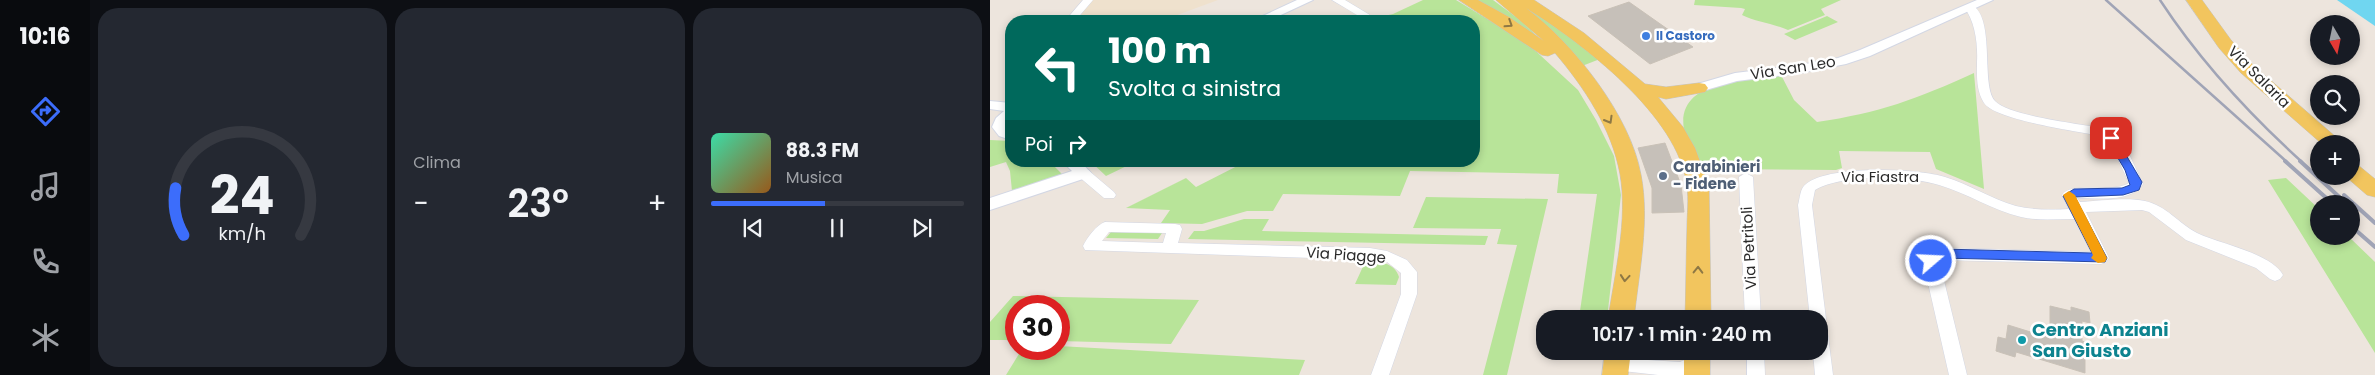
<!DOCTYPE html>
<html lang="it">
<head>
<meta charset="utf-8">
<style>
	body { margin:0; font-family:Poppins,sans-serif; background:#242831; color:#f1f3f6; height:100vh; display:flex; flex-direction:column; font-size:19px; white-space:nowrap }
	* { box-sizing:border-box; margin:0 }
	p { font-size:16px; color:#9ea1a6 }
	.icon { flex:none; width:28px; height:28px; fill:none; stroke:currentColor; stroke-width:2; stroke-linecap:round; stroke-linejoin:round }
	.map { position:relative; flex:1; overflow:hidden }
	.sheet { display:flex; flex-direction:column; gap:8px; padding:8px; background:#0d0f14; width:900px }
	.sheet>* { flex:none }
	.banner { position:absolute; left:15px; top:15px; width:475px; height:152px; border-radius:20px; box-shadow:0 2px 8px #0003; background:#00695c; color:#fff; overflow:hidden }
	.needle { width:32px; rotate:171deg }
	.buttons { position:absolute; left:1320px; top:15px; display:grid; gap:10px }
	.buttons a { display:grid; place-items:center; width:50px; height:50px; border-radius:50%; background:#171b24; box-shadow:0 2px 8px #0003; font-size:25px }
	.speed { position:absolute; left:15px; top:295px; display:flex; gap:10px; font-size:25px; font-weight:700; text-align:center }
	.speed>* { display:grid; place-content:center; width:65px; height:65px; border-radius:50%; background:#171b24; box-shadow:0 2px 8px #0003; line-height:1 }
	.speed .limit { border:8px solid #d22; background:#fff; color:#111 }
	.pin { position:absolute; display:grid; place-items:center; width:42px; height:42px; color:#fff; margin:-21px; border-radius:10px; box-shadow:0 2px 8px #0006 }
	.me { position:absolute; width:55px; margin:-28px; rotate:71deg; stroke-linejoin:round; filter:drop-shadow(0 0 4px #0008) }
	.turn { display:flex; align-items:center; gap:18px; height:105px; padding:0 20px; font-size:22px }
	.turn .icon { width:65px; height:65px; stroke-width:2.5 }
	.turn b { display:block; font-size:35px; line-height:42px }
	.then { display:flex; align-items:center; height:48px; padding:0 20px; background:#0003; gap:10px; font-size:19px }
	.big { font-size:38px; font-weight:600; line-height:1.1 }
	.sheet .tile { flex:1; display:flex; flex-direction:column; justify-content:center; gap:8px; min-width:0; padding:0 18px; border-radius:20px; background:#242831 }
	.sheet .dial { align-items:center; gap:0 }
	.dial svg { height:130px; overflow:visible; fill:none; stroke:#363941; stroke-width:7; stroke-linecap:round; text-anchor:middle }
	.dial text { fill:#f1f3f6; stroke:none }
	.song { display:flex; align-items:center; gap:15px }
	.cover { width:60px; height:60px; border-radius:8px; background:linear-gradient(135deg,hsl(160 70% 55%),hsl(30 70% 35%)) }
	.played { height:5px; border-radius:2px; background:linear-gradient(90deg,#3c6dfb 45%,#363941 45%) }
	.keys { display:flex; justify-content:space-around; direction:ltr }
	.heat { display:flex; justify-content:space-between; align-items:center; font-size:28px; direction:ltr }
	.sheet .tiles { flex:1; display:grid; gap:8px; grid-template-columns:repeat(3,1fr) }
	.trip { position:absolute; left:546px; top:310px; width:292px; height:50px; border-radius:20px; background:#171b24; box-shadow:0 2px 8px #0003; font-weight:600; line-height:50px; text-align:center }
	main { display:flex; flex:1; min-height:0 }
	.menu { display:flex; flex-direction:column; width:90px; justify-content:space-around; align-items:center; background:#090b0e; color:#9ea1a6 }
	.menu .icon { width:35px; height:35px }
	.menu .on { color:#3c6dfb }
	.menu b { font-size:22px; color:#f1f3f6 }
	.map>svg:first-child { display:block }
	.education { fill:#efe1cd }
	.green { fill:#b8e499 }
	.water { fill:#70d6f0 }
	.building { fill:#c6c0b9; stroke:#c9c1b7 }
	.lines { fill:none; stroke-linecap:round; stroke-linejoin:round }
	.minor-casing { stroke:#d3d7e4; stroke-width:1 }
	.tertiary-casing { stroke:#d3d7e4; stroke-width:2 }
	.primary-casing { stroke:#c4c4c4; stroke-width:1 }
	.minor { fill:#fff; fill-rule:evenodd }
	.tertiary { fill:#fff; fill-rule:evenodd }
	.primary { fill:#f2c55e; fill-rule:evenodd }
	.rail-far1 { stroke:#a0a4b6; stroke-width:2.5 }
	.rail { stroke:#a0a4b6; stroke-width:4 }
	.oneway { stroke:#8e7844 }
	.route { fill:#3c6dfb; stroke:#2747a3 }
	.slow { fill:#f59e0b }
	.shop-dot { fill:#3f7fe0; stroke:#fff; stroke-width:2 }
	.service-dot { fill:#5c6f8a; stroke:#fff; stroke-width:2 }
	.culture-dot { fill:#0f9aa8; stroke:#fff; stroke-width:2 }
	.labels { text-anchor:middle; stroke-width:5; stroke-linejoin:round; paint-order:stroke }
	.far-shop-label { font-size:12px; font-weight:bold; fill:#366cbe; stroke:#fff; text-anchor:start }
	.street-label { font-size:15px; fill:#2b2b2b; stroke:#fff }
	.service-label { font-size:15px; font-weight:bold; fill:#4e5e75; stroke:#fff; text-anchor:start }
	.near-culture-label { font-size:18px; font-weight:bold; fill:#0d838f; stroke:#fff; text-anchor:start }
</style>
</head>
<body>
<main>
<nav class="menu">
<b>10:16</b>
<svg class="icon on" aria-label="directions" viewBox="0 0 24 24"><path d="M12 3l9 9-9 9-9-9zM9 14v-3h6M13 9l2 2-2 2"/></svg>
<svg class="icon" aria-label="music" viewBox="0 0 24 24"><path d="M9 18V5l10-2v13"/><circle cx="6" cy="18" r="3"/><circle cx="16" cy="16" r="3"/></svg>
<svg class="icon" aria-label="phone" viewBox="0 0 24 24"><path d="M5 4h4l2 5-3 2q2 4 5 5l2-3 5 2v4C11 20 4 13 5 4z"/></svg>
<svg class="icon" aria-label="climate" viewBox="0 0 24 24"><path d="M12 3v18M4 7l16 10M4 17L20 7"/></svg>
</nav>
<section class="sheet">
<div class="tiles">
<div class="tile dial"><svg viewBox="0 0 100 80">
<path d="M14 69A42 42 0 1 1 86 69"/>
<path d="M14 69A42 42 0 0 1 9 40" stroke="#3c6dfb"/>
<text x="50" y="56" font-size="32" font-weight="700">24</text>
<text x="50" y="72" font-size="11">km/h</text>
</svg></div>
<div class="tile"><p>Clima</p>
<div class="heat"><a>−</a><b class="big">23°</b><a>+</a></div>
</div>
<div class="tile">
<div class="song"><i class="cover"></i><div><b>88.3 FM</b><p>Musica</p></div></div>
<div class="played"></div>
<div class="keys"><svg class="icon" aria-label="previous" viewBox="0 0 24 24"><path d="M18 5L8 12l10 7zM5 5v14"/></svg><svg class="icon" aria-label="pause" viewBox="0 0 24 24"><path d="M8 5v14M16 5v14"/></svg><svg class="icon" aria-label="next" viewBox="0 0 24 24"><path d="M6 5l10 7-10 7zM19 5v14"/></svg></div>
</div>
</div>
</section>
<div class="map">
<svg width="1385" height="375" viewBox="0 0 1385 375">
	<rect width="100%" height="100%" fill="#ede5dd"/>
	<path class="education" d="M102 0H228L171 21H84Z"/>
	<path class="green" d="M433 0H466L537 43 588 90 606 120 624 156 631 195 617 319 589 318 607 194 567 193 569 174 420 171 410 196 293 194 283 211H257L212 224 171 223 180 210 136 208 196 178 206 187 257 161H484V21H371L403 14Z
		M484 0H503L530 20 548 37 544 38Z
		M526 0 552 16 610 59 592 66Z
		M705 0H851L831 9 835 15 798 30C782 23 766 22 752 15L755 9 751 8 704 5Z
		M837 16 848 22 805 40 794 34Z
		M790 73 804 100 827 122C889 113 927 99 984 73L994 189 946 169 940 152 849 151 852 168 846 170 711 169C705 158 698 146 695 134 681 80 756 79 790 73Z
		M0 140 21 141V161H59L72 174 22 191 20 171 16 162 0 167Z
		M100 161H147L116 176Z
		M1296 178 1329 209V236H1358L1385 262V353L1278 180Z
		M436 197 558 199 517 375H493L527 245 507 244 511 229 423 228Z
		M254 219H279L272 231 498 236 495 245 198 239 204 231H214Z
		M121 232 172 233 168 239 116 238Z
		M376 260C389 261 405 263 409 277L406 285 365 284Z
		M23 296 209 300 181 344 69 341V306H26V340H0V322Z
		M69 346 315 360 309 375H16L32 349H69Z"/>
	<path class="water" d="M1347 0H1385V26Z"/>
	<path class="building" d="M639 2 703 47 660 64 598 16Z
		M675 143 691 185 694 212 662 213V188L648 148Z
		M1060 306 1081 311V307L1099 312 1100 323 1092 321V341L1095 342V373L1026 352 1025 357 1006 351 1008 337 1016 339 1018 325 1047 334 1060 327Z"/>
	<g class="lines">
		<defs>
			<path id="minor" d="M93 0H103L85 21H75Z
				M342 0H355L380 15 371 21H359L367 15Z
				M979 4C1007 12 990 85 1005 101 1020 117 1096 124 1120 130L1139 154 1153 184C1141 203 1107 198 1087 198L1090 202C1109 201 1137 197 1155 201 1177 206 1188 223 1207 233 1230 244 1281 253 1293 275L1290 279 1285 281 1280 279 1266 268 1196 240 1159 212 1152 210 1096 212 1119 258 1116 262 1111 264 949 260 977 375H959L933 261 937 251 952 248 1101 252 1084 219C1066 219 1048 221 1031 217 1002 210 977 193 949 185 920 176 851 174 825 190L822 205 836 319 834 324 830 325V319H820L808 205C810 198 810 188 816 184 838 165 927 168 955 177 979 184 1001 199 1026 206 1043 210 1061 210 1079 209L1072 195C1081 181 1122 194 1139 183L1126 155 1112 136C1090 132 1005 120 994 103 986 90 987 77 987 62 988 44 985 21 974 7Z
				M93 169 98 170 124 192 126 195 124 198H114L88 176 86 173 88 170Z
				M756 173 763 177 771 319H755L749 177Z
				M115 222 185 224 190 225 192 229 188 243 380 248 397 251 417 260 427 272V294L399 375H381L411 294V273L397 262 380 260 95 250 93 246C97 238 106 225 115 222ZM119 232 176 233 173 243 112 241Z
				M830 329 836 331 838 336 843 375H825L823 351H830Z
				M631 351 642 359 690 362 707 354 713 356 716 361 713 366 698 375H668L633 371 621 362 618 357 621 352Z
				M757 351H774L775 375H757Z"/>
			<path id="tertiary" d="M307 0H323L278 21H262Z
				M987 0H1003L880 56 856 64 810 73 747 81 709 92 702 88 704 85 745 73 810 65 848 58 870 50Z
				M0 101 21 103V120L17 127 21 130V140L9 136 2 127 6 118 14 111 0 109Z
				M72 161H90L101 173 99 177 0 210V198L82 171Z"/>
			<path id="primary" d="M469 0H488L519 17 554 41 506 0H544L594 33 655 84 676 87 709 83 715 84 718 88 715 92 676 99 668 97 693 127 705 148 719 186 721 319H695C696 288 696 258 697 228 697 214 699 200 697 186 689 116 592 43 536 8 583 43 641 116 651 175 660 221 649 272 644 319H618C625 272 638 220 630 174 622 129 594 87 565 53L558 56 552 55Z
				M1196 0H1212L1241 40 1263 65 1354 144H1332L1251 73 1229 48Z
				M1361 163 1368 165 1385 179V197L1377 195 1355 176H1361Z
				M615 351H641L638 375H612Z
				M694 351H720V375H694Z"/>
		</defs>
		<use href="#minor" class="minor-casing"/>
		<use href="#tertiary" class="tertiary-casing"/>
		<use href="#primary" class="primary-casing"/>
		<use href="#minor" class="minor"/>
		<use href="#tertiary" class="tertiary"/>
		<use href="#primary" class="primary"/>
		<path class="rail-far1" d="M1116 0 1297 162
			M1170 0C1210 61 1258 113 1312 162"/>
		<path class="rail" d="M1295 161 1343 204
			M1310 161 1357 204
			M1354 195 1385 223
			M1361 226 1385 247"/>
	</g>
	<defs><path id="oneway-chevron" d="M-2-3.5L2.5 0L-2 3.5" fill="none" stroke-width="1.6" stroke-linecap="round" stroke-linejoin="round" transform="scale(1.25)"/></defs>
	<g class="oneway">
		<use href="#oneway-chevron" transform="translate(519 24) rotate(33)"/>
		<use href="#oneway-chevron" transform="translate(619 120) rotate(60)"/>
		<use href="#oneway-chevron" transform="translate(708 270) rotate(-89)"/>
		<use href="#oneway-chevron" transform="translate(635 278) rotate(95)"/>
	</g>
	<path class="route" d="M1121 134 1126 138 1152 182 1149 190 1133 195 1085 197 1117 258 1115 262 952 258 948 259 945 264H936L934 261 938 252 952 249 1102 253 1073 196 1084 189 1132 188 1140 185 1135 170 1116 138Z"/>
	<path class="slow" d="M1079 191 1085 195 1117 258 1115 262 1108 263 1101 258 1103 255 1073 195Z"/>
	<circle class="shop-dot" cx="656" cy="36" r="5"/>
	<circle class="service-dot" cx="673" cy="176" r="5"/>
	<circle class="culture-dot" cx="1032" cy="340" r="5"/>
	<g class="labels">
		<g class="far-shop-label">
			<text x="666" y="40">Il Castoro</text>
		</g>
		<g class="street-label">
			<text transform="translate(803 68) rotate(-9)" y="5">Via San Leo</text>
			<text transform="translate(1269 77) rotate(45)" y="5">Via Salaria</text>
			<text x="890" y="182">Via Fiastra</text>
			<text transform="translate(759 248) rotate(-93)" y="5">Via Petritoli</text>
			<text transform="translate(356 255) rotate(4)" y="5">Via Piagge</text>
		</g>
		<g class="service-label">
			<text x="683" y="172">Carabinieri<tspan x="683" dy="17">- Fidene</tspan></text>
		</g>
		<g class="near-culture-label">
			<text x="1042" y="336">Centro Anziani<tspan x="1042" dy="21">San Giusto</tspan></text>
		</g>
	</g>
</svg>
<div class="buttons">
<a><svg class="needle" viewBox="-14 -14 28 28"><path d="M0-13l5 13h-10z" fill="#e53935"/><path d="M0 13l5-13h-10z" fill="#9ea1a6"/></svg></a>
<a><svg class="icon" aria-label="search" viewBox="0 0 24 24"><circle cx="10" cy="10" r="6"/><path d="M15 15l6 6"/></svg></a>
<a>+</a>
<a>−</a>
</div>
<div class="speed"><div class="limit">30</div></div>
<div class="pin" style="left:1121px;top:138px;background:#d93025"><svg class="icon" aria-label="arrive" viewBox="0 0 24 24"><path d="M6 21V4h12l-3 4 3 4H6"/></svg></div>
<svg class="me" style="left:941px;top:261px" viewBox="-20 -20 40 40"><circle r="17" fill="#3c6dfb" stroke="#fff" stroke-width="3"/><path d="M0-11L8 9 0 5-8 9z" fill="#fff"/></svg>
<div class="trip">10:17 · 1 min · 240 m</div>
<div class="banner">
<div class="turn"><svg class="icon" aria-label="left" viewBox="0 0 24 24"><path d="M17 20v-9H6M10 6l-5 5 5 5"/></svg><div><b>100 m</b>Svolta a sinistra</div></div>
<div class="then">Poi<svg class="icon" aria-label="right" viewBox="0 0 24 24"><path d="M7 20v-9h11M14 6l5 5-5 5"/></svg></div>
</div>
</div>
</main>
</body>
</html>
